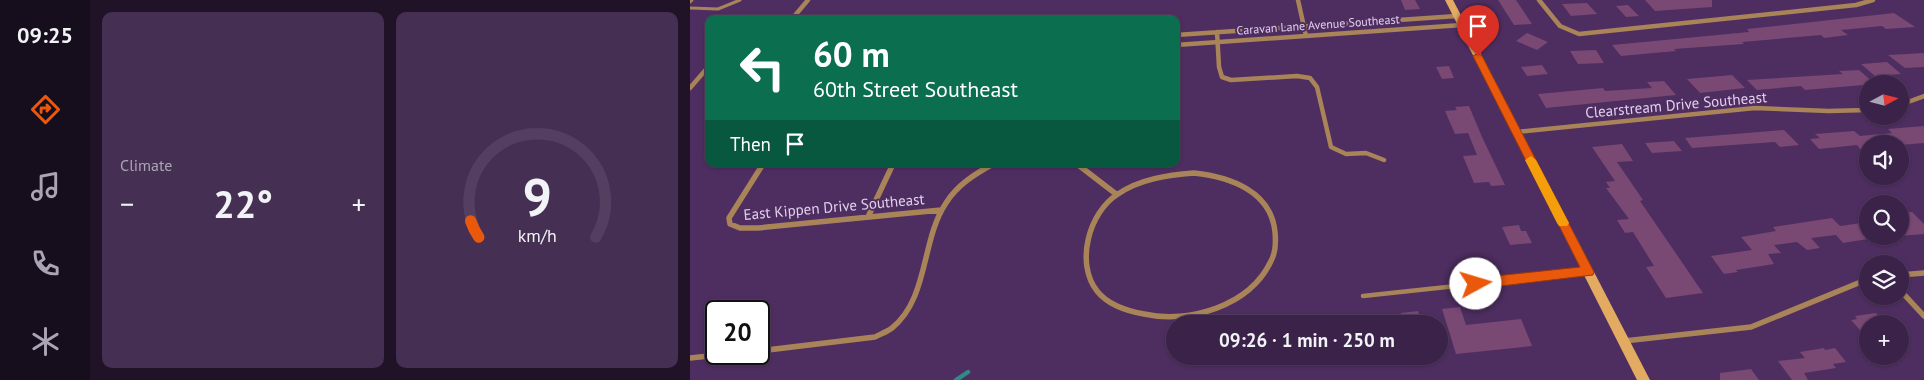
<!DOCTYPE html>
<html lang="en">
<head>
<meta charset="utf-8">
<style>
	body { margin:0; font-family:"PT Sans",sans-serif; background:#452f52; color:#f1f3f6; height:100vh; display:flex; flex-direction:column; font-size:19px; white-space:nowrap }
	* { box-sizing:border-box; margin:0 }
	p { font-size:16px; color:#aba4b4 }
	.icon { flex:none; width:28px; height:28px; fill:none; stroke:currentColor; stroke-width:2; stroke-linecap:round; stroke-linejoin:round }
	.map { position:relative; flex:1; overflow:hidden }
	.panel { display:flex; flex-direction:column; gap:12px; padding:12px; background:#201328; width:600px }
	.panel>* { flex:none }
	.banner { position:absolute; left:15px; top:15px; width:475px; height:152px; border-radius:10px; box-shadow:0 1px 4px #0004,0 0 0 1px #543f60; background:#0b6e4f; color:#fff; overflow:hidden }
	.needle { width:32px; rotate:83deg }
	.controls { position:absolute; left:1169px; top:75px; display:grid; gap:10px }
	.controls a { display:grid; place-items:center; width:50px; height:50px; border-radius:50%; background:#3a2248; box-shadow:0 1px 4px #0004,0 0 0 1px #543f60; font-size:25px }
	.speed { position:absolute; left:15px; top:300px; display:flex; gap:10px; font-size:25px; font-weight:700; text-align:center }
	.speed>* { display:grid; place-content:center; width:65px; height:65px; border-radius:50%; background:#3a2248; box-shadow:0 1px 4px #0004,0 0 0 1px #543f60; line-height:1 }
	.speed .limit { border:2px solid #111; border-radius:8px; background:#fff; color:#111 }
	.pin { position:absolute; display:grid; place-items:center; width:42px; height:42px; color:#fff; margin:-51px -21px; border-radius:50% 50% 50% 0; rotate:-45deg; box-shadow:0 0 5px #0007 }
	.pin .icon { rotate:45deg }
	.me { position:absolute; width:55px; margin:-28px; rotate:84deg; stroke-linejoin:round; filter:drop-shadow(0 0 4px #0008) }
	.turn { display:flex; align-items:center; gap:18px; height:105px; padding:0 25px; font-size:22px }
	.turn .icon { width:65px; height:65px; stroke-width:2.5 }
	.turn b { display:block; font-size:35px; line-height:42px }
	.then { display:flex; align-items:center; height:48px; padding:0 25px; background:#0003; gap:10px; font-size:19px }
	.big { font-size:38px; font-weight:600; line-height:1.1 }
	.panel .tile { flex:1; display:flex; flex-direction:column; justify-content:center; gap:8px; min-width:0; padding:0 18px; border-radius:10px; background:#452f52 }
	.panel .dial { align-items:center; gap:0 }
	.dial svg { height:130px; overflow:visible; fill:none; stroke:#543f60; stroke-width:7; stroke-linecap:round; text-anchor:middle }
	.dial text { fill:#f1f3f6; stroke:none }
	.heat { display:flex; justify-content:space-between; align-items:center; font-size:28px; direction:ltr }
	.panel .tiles { flex:1; display:grid; gap:12px; grid-template-columns:repeat(2,1fr) }
	.trip { position:absolute; left:476px; top:315px; width:282px; height:50px; border-radius:25px; background:#3a2248; box-shadow:0 1px 4px #0004,0 0 0 1px #543f60; font-weight:600; line-height:50px; text-align:center }
	main { display:flex; flex:1; min-height:0 }
	.tabs { display:flex; flex-direction:column; width:90px; justify-content:space-around; align-items:center; background:#170e1d; color:#aba4b4 }
	.tabs .icon { width:35px; height:35px }
	.tabs .on { color:#ea580c }
	.tabs b { font-size:22px; color:#f1f3f6 }
	.map>svg:first-child { display:block }
	.lines { fill:none; stroke-linecap:round; stroke-linejoin:round }
	.stream { stroke:#308a87; stroke-width:4.5 }
	.building { fill:#794873 }
	.lane-far1 { stroke:#a88458; stroke-width:3 }
	.lane { stroke:#a88458; stroke-width:4.5 }
	.street-far1 { stroke:#a88458; stroke-width:4.5 }
	.street { stroke:#a88458; stroke-width:5.5 }
	.secondary { fill:#e3ab62; fill-rule:evenodd }
	.route { fill:#ea580c; stroke:#983908 }
	.slow { fill:#f59e0b }
	.labels { text-anchor:middle; stroke-width:4; stroke-linejoin:round; paint-order:stroke }
	.far-street-label { font-size:12px; fill:#e1cfec; stroke:#4e2e60 }
	.street-label { font-size:15px; fill:#e1cfec; stroke:#4e2e60 }
</style>
</head>
<body>
<main>
<nav class="tabs">
<b>09:25</b>
<svg class="icon on" aria-label="directions" viewBox="0 0 24 24"><path d="M12 3l9 9-9 9-9-9zM9 14v-3h6M13 9l2 2-2 2"/></svg>
<svg class="icon" aria-label="music" viewBox="0 0 24 24"><path d="M9 18V5l10-2v13"/><circle cx="6" cy="18" r="3"/><circle cx="16" cy="16" r="3"/></svg>
<svg class="icon" aria-label="phone" viewBox="0 0 24 24"><path d="M5 4h4l2 5-3 2q2 4 5 5l2-3 5 2v4C11 20 4 13 5 4z"/></svg>
<svg class="icon" aria-label="climate" viewBox="0 0 24 24"><path d="M12 3v18M4 7l16 10M4 17L20 7"/></svg>
</nav>
<section class="panel">
<div class="tiles">
<div class="tile"><p>Climate</p>
<div class="heat"><a>−</a><b class="big">22°</b><a>+</a></div>
</div>
<div class="tile dial"><svg viewBox="0 0 100 80">
<path d="M14 69A42 42 0 1 1 86 69"/>
<path d="M14 69A42 42 0 0 1 9 59" stroke="#ea580c"/>
<text x="50" y="56" font-size="32" font-weight="700">9</text>
<text x="50" y="72" font-size="11">km/h</text>
</svg></div>
</div>
</section>
<div class="map">
<svg width="1234" height="380" viewBox="0 0 1234 380">
	<rect width="100%" height="100%" fill="#4e2e60"/>
	<g class="lines">
		<path class="stream" d="M266 380 278 372"/>
	</g>
	<path class="building" d="M711 0H725L730 9 715 10Z
		M808 0H826L842 24 824 25Z
		M955 0H1022V7L965 11Z
		M897 3 907 14 881 16 872 4Z
		M938 5 949 16 936 17 926 6Z
		M1204 13 1225 27 1196 29 1192 26 1151 30 1158 35 1134 38 1131 35 1052 42 1054 44 984 49 986 51 931 56 922 45 1059 32 1057 29Z
		M837 33 858 42 847 50 826 41Z
		M906 50 914 63 888 64 880 51Z
		M1234 53V67L1215 68 1198 55Z
		M1197 62 1211 74 1185 76 1171 64Z
		M852 65 858 74 837 76 831 67Z
		M759 66 764 78 752 79 746 67Z
		M1169 70 1185 84 1115 90 1111 86 1067 90 1057 80 1153 74 1149 71Z
		M1042 75 1055 88 1010 93 997 79Z
		M974 81 986 95 856 108 848 94 913 88 915 91 962 88 957 82Z
		M779 106 792 137 815 185 801 186 799 182 784 183 773 156 787 155 778 133 765 134 755 111 767 110 765 107Z
		M1234 126V143L1210 145V144H1178V148L1170 149 1167 145 1129 149 1120 139 1130 138 1125 134 1164 131 1170 136 1202 133 1198 129Z
		M1094 130 1109 145 1090 147 1085 142 1002 148 995 138Z
		M984 141 992 151 962 153 955 143Z
		M932 144 943 161 927 162 953 200 950 201 1013 293 976 298 956 267 964 266 943 232 935 233 927 220 939 219 916 188H920L916 182 925 181 902 147Z
		M1222 212 1234 224V234L1210 236V213Z
		M1142 218 1150 226 1178 222V239L1153 243 1146 235 1121 238 1130 248 1117 250 1107 242 1084 245 1091 253 1078 254 1084 264 1046 270 1048 272 1034 274 1021 256 1062 250 1051 237 1086 231 1083 227Z
		M829 225 831 231H836L842 243 820 245 812 227Z
		M770 307 776 325 831 319 842 346 766 354 752 309Z
		M728 311 732 324H713L711 313Z
		M1186 313 1195 324H1178V339L1161 320 1167 319 1165 316Z
		M1134 348 1135 350 1145 348 1156 362 1143 364 1146 368 1114 373 1118 380H1102L1088 361 1115 358 1110 352Z
		M1061 369 1069 380H1030V373Z"/>
	<g class="lines">
		<path class="lane-far1" d="M0 2 2 0
			M0 8 28 9 50 0"/>
		<path class="lane" d="M673 296 896 272"/>
		<path class="street-far1" d="M608 0 616 36
			M849 0 870 26 889 34 1166 5 1183 0
			M102 19 118 0
			M527 32 529 67 532 77 541 80 607 76 620 78 627 87 641 147 656 154 676 153 694 160
			M486 35 767 16
			M486 45 772 25
			M0 88 19 66
			M1210 105 1234 96
			M827 132 1065 108 1139 111 1178 110"/>
		<path class="street" d="M73 164 39 218 40 224 50 228H68L251 210
			M387 164 426 194
			M504 173C540 177 581 191 585 232 586 242 586 252 581 261 560 306 499 324 454 314 437 311 418 305 407 291 385 263 399 212 428 194 450 179 478 175 504 173Z
			M178 217 203 164
			M1210 275 1234 273
			M1210 290 1234 316
			M934 341 1061 327 1178 279
			M69 351 185 337C190 334 197 332 202 328 239 298 231 240 256 203 267 185 285 174 303 164
			M0 358 38 354"/>
		<path class="secondary" d="M755 0H763L960 380H947Z"/>
	</g>
	<path class="route" d="M788 53 792 56 904 272 903 275 786 289 782 287 780 284 782 280 786 278 890 267 783 56Z"/>
	<path class="slow" d="M841 156 846 160 879 223 877 226H869L867 223 835 160Z"/>
	<g class="labels">
		<g class="far-street-label">
			<text transform="translate(628 25) rotate(-4)" y="4">Caravan Lane Avenue Southeast</text>
		</g>
		<g class="street-label">
			<text transform="translate(986 105) rotate(-5)" y="5">Clearstream Drive Southeast</text>
			<text transform="translate(144 207) rotate(-5)" y="5">East Kippen Drive Southeast</text>
		</g>
	</g>
</svg>
<div class="controls">
<a><svg class="needle" viewBox="-14 -14 28 28"><path d="M0-13l5 13h-10z" fill="#e53935"/><path d="M0 13l5-13h-10z" fill="#aba4b4"/></svg></a>
<a><svg class="icon" aria-label="sound" viewBox="0 0 24 24"><path d="M4 9h4l5-4v14l-5-4H4zM17 9q2 3 0 6"/></svg></a>
<a><svg class="icon" aria-label="search" viewBox="0 0 24 24"><circle cx="10" cy="10" r="6"/><path d="M15 15l6 6"/></svg></a>
<a><svg class="icon" aria-label="layers" viewBox="0 0 24 24"><path d="M12 4l9 5-9 5-9-5zM3 14l9 5 9-5"/></svg></a>
<a>+</a>
</div>
<div class="speed"><div class="limit">20</div></div>
<div class="pin" style="left:788px;top:56px;background:#d93025"><svg class="icon" aria-label="arrive" viewBox="0 0 24 24"><path d="M6 21V4h12l-3 4 3 4H6"/></svg></div>
<svg class="me" style="left:786px;top:284px" viewBox="-20 -20 40 40"><circle r="19" fill="#fff"/><path d="M0-13L10 11 0 6-10 11z" fill="#ea580c"/></svg>
<div class="trip">09:26 · 1 min · 250 m</div>
<div class="banner">
<div class="turn"><svg class="icon" aria-label="left" viewBox="0 0 24 24"><path d="M17 20v-9H6M10 6l-5 5 5 5"/></svg><div><b>60 m</b>60th Street Southeast</div></div>
<div class="then">Then<svg class="icon" aria-label="arrive" viewBox="0 0 24 24"><path d="M6 21V4h12l-3 4 3 4H6"/></svg></div>
</div>
</div>
</main>
</body>
</html>
